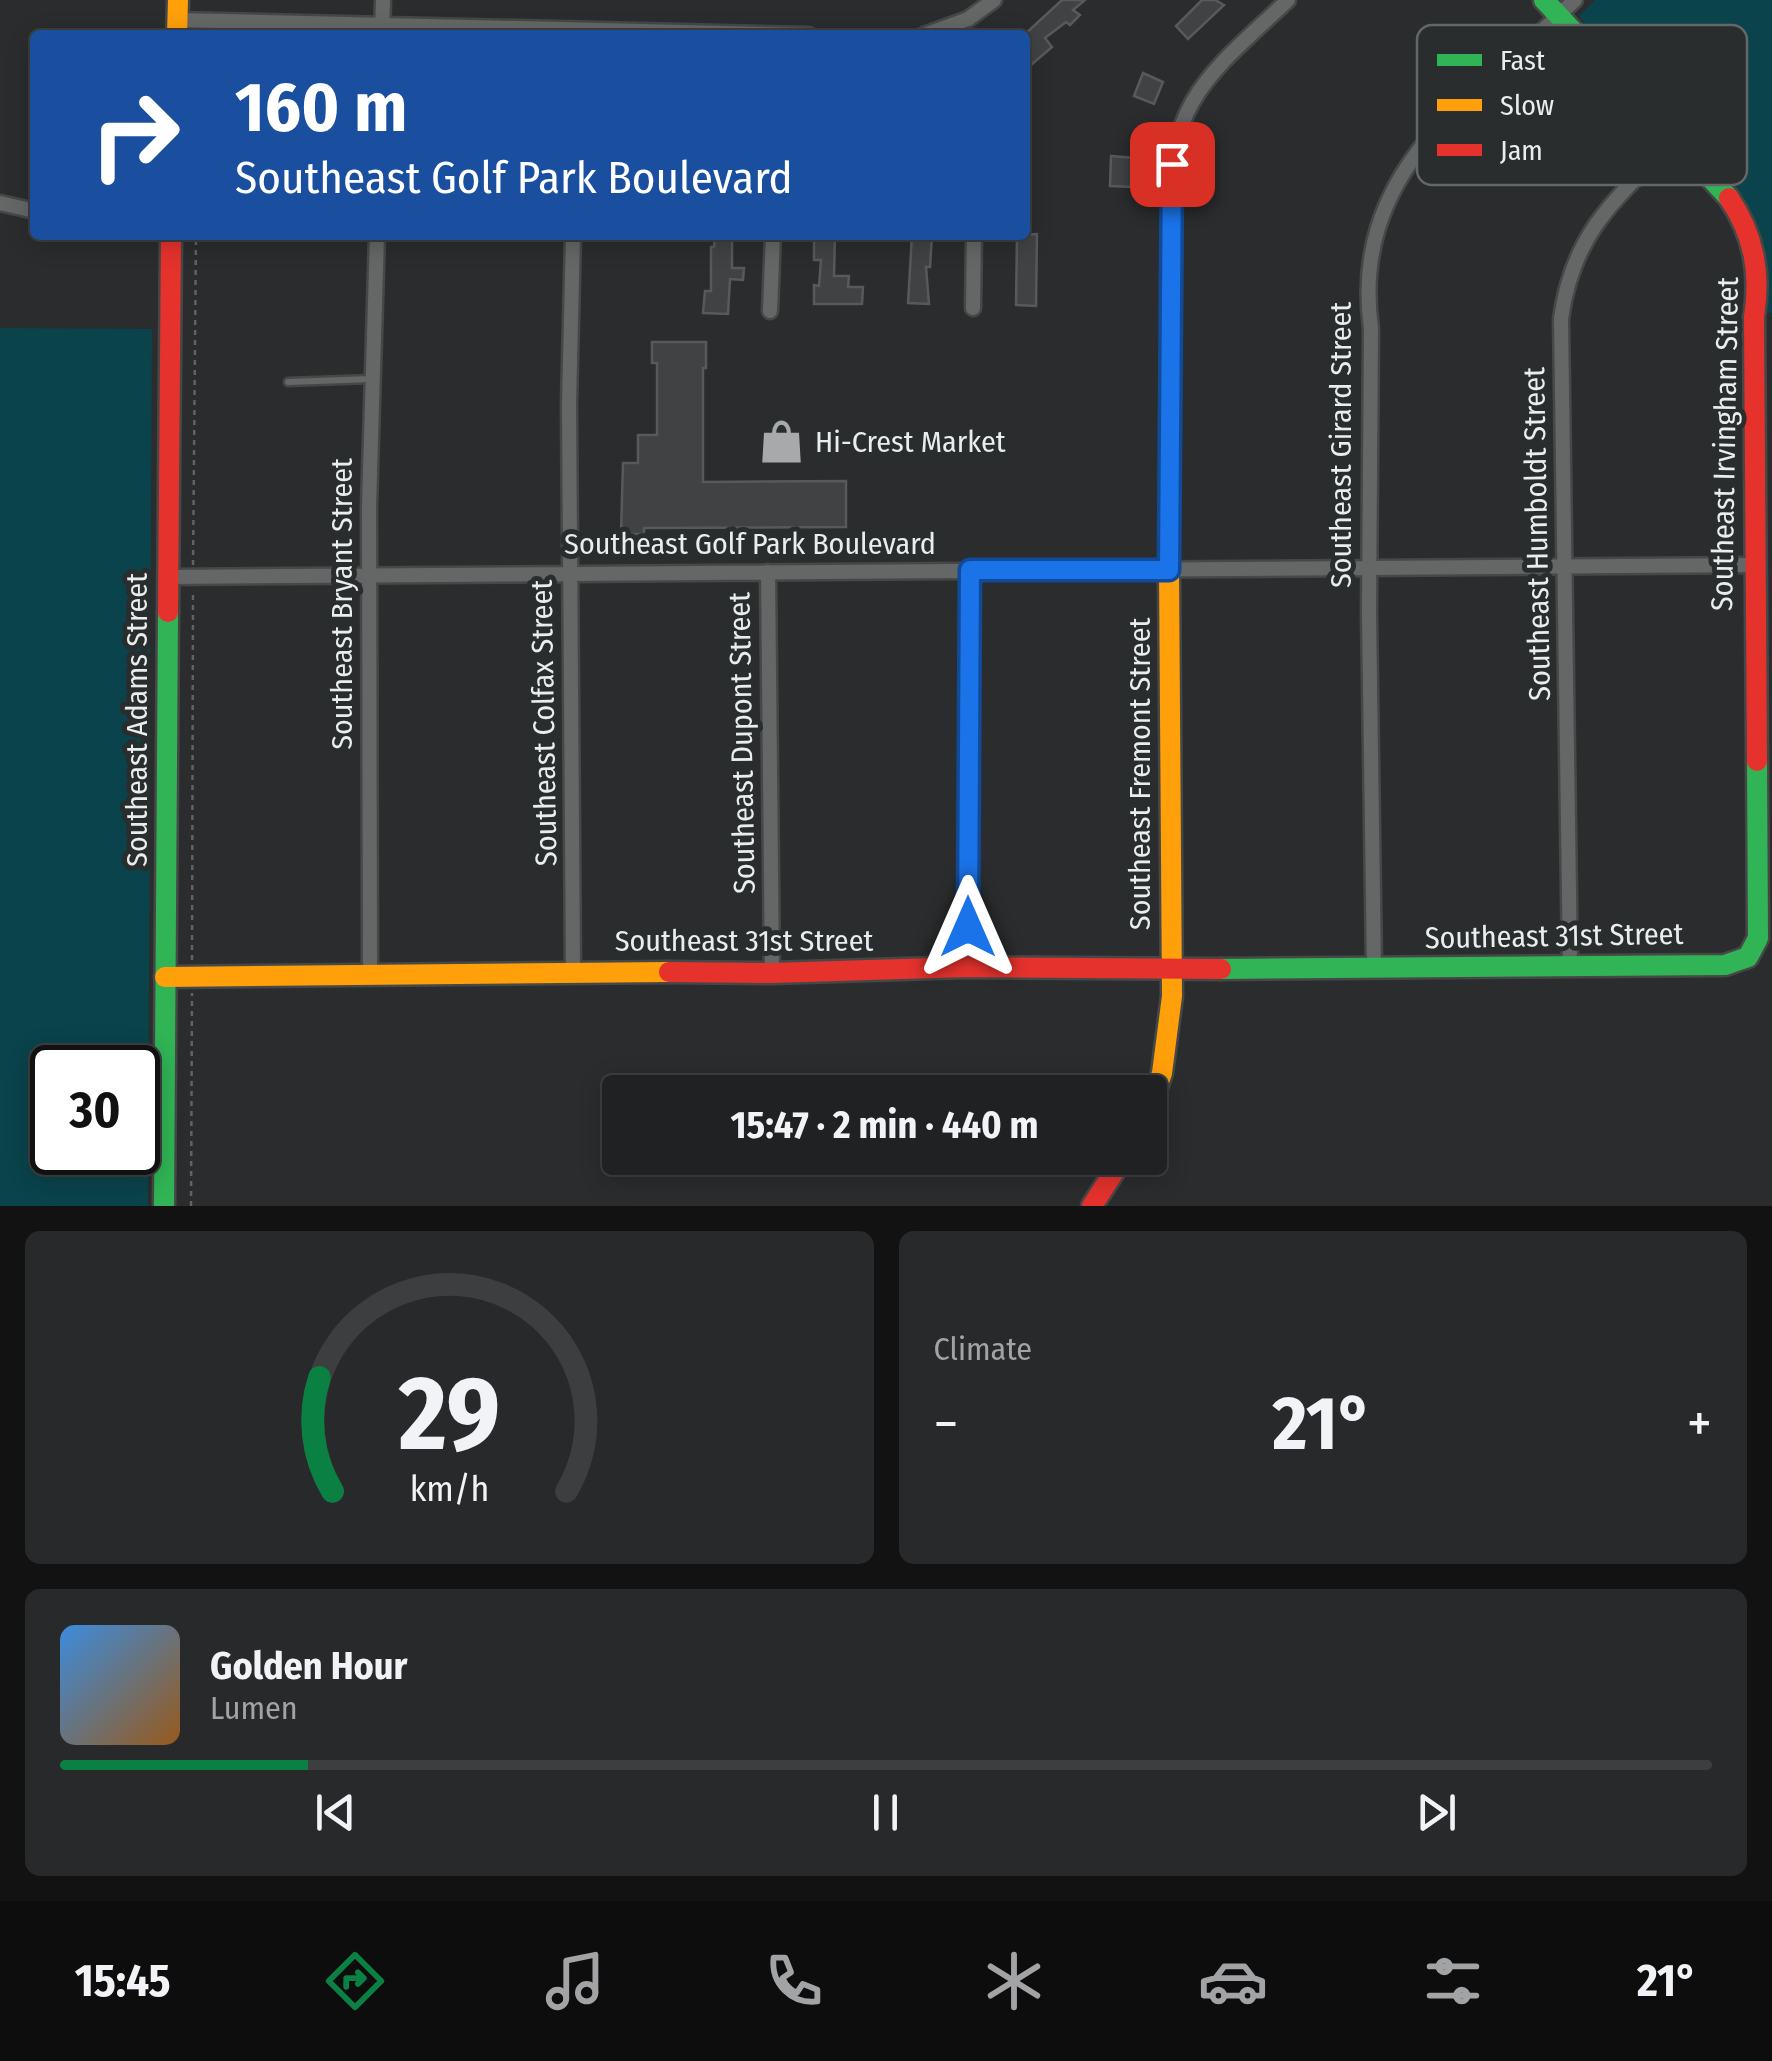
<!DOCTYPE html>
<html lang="en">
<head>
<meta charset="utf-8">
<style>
	body { margin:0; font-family:"Fira Sans Condensed",sans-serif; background:#28292a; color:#f1f3f6; height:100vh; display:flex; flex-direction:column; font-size:38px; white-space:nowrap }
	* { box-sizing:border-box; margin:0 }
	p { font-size:32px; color:#a2a3a5 }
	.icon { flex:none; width:55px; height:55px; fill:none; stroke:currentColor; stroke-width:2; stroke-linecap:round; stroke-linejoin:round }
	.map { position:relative; height:1206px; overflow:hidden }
	.drawer { display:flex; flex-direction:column; gap:25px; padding:25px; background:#121213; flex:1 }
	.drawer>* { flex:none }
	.guide { position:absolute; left:30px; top:30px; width:1000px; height:210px; border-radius:10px; box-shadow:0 5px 25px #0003,0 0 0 2px #3d3e40; background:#1a4fa0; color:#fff; overflow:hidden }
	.speed { position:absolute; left:30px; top:1045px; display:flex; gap:20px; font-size:50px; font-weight:700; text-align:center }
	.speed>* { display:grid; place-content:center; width:130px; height:130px; border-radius:50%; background:#202122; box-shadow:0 5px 25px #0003,0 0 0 2px #3d3e40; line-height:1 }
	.speed .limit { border:5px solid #111; border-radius:15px; background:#fff; color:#111 }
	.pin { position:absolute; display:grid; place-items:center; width:85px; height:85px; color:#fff; margin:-42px; border-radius:20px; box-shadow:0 5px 15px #0006 }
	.me { position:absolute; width:110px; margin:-55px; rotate:0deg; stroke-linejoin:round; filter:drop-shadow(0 0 8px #0008) }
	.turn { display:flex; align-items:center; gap:35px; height:210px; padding:0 40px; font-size:45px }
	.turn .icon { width:130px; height:130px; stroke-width:2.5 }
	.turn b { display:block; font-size:70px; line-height:85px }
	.big { font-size:75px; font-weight:700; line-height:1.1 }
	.drawer .tile { flex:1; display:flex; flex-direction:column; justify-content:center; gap:15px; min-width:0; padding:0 35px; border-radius:15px; background:#28292a }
	.drawer .dial { align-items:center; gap:0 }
	.dial svg { height:260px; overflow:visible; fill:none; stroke:#3d3e40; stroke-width:7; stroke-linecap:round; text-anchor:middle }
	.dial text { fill:#f1f3f6; stroke:none }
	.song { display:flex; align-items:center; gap:30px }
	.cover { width:120px; height:120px; border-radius:15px; background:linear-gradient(135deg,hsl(210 70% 55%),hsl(30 70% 35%)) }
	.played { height:10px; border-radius:5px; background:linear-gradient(90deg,#0b8043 15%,#3d3e40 15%) }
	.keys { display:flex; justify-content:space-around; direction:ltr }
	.heat { display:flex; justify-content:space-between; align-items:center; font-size:55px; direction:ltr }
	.drawer .tiles { flex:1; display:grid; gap:25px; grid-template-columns:1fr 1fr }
	.tile:last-child { grid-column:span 2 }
	.trip { position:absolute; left:602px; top:1075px; width:565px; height:100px; border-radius:10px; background:#202122; box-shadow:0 5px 25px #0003,0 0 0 2px #3d3e40; font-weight:700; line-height:100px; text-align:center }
	.tab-bar { display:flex; height:160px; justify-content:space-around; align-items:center; background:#0d0d0e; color:#a2a3a5 }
	.tab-bar .icon { width:70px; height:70px }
	.tab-bar .on { color:#0b8043 }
	.tab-bar b { font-size:45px; color:#f1f3f6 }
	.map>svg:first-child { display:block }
	.green { fill:#0a434b; fill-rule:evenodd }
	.building { fill:#404243; stroke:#585a5a; stroke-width:2.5 }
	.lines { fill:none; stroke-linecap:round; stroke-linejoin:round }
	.lane-casing { stroke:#464747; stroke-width:11 }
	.street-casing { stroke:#464747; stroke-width:19 }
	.fast-casing { stroke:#464747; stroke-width:25 }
	.slow-casing { stroke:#464747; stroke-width:25 }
	.jam-casing { stroke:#464747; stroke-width:25 }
	.path { stroke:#616363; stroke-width:2.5; stroke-dasharray:5 5; stroke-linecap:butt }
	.lane { stroke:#656666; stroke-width:6 }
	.street { stroke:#656666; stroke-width:14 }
	.fast { stroke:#30b455; stroke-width:20 }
	.slow { stroke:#ff9f0a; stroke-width:20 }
	.jam { stroke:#e5322d; stroke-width:20 }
	.route-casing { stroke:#114b97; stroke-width:25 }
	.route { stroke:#1a73e8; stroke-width:18 }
	.labels { text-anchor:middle; stroke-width:10; stroke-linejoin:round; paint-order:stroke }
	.poi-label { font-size:30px; fill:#eaedee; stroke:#292d2e; text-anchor:start }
	.street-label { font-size:30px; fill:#eaedee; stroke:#292d2e }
	.key { fill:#292d2e; stroke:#636768; stroke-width:2.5 }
	.key-label { font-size:28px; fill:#eaedee }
</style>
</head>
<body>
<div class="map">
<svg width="1772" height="1206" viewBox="0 0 1772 1206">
	<rect width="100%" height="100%" fill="#2a2c2d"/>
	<path class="green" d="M1595 0H1772V313H1767L1761 245 1720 161 1672 120 1600 50 1579 16Z
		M0 328 152 329 148 1206H0ZM52 1068H138V1152H52Z"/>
	<path class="building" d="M1062 0H1085L1073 10 1080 15 1070 25 1066 22 1045 38 1052 47 1025 70V34Z
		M1202 0H1215L1224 5 1188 39 1176 26Z
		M1143 73 1163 82 1154 104 1134 96Z
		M1111 156 1135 158 1134 187 1110 186Z
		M1037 234 1036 306 1016 305 1017 235Z
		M715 235H732V268H744L743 280 730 279 728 314 703 313 705 291H711V247H714Z
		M814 235H835L834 276H849L848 287H863L862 304H814V285L819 286 821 260H814Z
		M912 235H932L930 267H926L929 304 908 303Z
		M652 342H706V368H703V482L846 481V527L644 528V534H621L623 463H638V435H657V363H652Z"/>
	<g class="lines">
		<defs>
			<path id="lane" d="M288 382 371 379"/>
			<path id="street" d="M177 20 809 35
				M382 35 383 0
				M924 35 968 19 994 0
				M0 203 35 211
				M573 235 569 404 573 971
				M973 308 974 235
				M770 311 773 235
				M1169 570 1174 216C1162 103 1214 70 1288 0
				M768 572 772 973
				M168 577 1754 565
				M1570 966 1561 319C1572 234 1616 197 1675 141
				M967 967 970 570
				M1374 968 1369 612 1371 328C1361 256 1381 196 1427 140L1575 0
				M370 973 369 506 377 235"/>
			<path id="fast" d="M1544 0 1729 198
				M1221 969 1725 965 1748 957 1758 938 1757 761
				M164 1206 168 612"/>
			<path id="slow" d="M177 35 178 0
				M165 977 669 972
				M1150 1108 1162 1073 1172 996 1169 570"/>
			<path id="jam" d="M1729 198C1754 235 1761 273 1754 317L1757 761
				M168 612 171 235
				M669 972 772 973 967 967 1221 969
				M1092 1206 1123 1158"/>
		</defs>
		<use href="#lane" class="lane-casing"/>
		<use href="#street" class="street-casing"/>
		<use href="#fast" class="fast-casing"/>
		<use href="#slow" class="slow-casing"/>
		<use href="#jam" class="jam-casing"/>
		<path class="path" d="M193 565 196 235
			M192 960 193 593
			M191 1206 192 993"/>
		<use href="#lane" class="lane"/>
		<use href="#street" class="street"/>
		<use href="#fast" class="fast"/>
		<use href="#slow" class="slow"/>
		<use href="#jam" class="jam"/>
	</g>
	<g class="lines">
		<defs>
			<path id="route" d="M968 927 970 570H1169L1172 164"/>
		</defs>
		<use href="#route" class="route-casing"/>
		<use href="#route" class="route"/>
	</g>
	<defs>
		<symbol id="shop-bare" viewBox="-9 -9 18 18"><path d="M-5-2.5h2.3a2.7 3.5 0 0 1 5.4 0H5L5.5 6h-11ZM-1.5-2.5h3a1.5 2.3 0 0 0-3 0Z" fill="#a7a9aa" stroke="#292d2e" stroke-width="2.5" paint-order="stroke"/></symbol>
	</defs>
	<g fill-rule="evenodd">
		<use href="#shop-bare" x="750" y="410" width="63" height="63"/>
	</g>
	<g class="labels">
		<g class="poi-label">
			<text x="815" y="452">Hi-Crest Market</text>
		</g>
		<g class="street-label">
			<text transform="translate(1725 444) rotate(-89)" y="10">Southeast Irvingham Street</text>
			<text transform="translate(1341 445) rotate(-90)" y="10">Southeast Girard Street</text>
			<text transform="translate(1537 534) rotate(-91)" y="10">Southeast Humboldt Street</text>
			<text x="750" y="554">Southeast Golf Park Boulevard</text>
			<text transform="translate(342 604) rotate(-90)" y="10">Southeast Bryant Street</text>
			<text transform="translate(137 720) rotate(-90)" y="10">Southeast Adams Street</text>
			<text transform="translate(544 723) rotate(-91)" y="10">Southeast Colfax Street</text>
			<text transform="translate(742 743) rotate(-91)" y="10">Southeast Dupont Street</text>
			<text transform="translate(1140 774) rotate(-90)" y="10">Southeast Fremont Street</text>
			<text transform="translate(1554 936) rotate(-1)" y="10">Southeast 31st Street</text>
			<text x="744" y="951">Southeast 31st Street</text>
		</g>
	</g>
	<rect x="1417" y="25" width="330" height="160" rx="15" class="key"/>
	<rect x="1437" y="54" width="45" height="12" fill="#30b455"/>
	<rect x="1437" y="99" width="45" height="12" fill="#ff9f0a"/>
	<rect x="1437" y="144" width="45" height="12" fill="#e5322d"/>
	<g class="key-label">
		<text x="1500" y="70">Fast</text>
		<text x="1500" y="115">Slow</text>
		<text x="1500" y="160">Jam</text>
	</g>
</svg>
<div class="speed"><div class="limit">30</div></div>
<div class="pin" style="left:1172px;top:164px;background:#d93025"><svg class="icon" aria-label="arrive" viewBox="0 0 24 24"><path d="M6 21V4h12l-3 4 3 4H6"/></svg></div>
<svg class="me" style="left:968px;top:927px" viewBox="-20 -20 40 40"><path d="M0-17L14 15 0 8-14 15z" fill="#1a73e8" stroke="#fff" stroke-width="4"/></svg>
<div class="trip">15:47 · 2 min · 440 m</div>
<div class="guide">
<div class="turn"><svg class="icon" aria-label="right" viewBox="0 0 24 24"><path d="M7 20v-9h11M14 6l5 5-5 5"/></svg><div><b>160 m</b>Southeast Golf Park Boulevard</div></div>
</div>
</div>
<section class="drawer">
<div class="tiles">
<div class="tile dial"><svg viewBox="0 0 100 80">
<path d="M14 69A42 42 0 1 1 86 69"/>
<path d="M14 69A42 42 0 0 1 10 34" stroke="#0b8043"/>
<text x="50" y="56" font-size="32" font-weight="700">29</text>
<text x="50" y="72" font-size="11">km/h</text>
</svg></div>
<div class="tile"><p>Climate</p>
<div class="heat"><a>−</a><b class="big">21°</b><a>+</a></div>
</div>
<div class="tile">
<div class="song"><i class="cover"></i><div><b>Golden Hour</b><p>Lumen</p></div></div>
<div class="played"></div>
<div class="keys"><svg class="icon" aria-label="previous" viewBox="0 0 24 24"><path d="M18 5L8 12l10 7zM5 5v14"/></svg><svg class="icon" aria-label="pause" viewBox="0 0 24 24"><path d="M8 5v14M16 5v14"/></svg><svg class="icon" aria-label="next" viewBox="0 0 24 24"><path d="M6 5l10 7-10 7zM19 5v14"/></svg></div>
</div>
</div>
</section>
<nav class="tab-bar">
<b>15:45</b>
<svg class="icon on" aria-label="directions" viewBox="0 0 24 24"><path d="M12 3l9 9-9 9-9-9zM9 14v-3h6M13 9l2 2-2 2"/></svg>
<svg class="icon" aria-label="music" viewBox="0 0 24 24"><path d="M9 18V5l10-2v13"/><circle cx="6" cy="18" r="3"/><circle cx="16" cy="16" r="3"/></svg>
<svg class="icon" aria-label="phone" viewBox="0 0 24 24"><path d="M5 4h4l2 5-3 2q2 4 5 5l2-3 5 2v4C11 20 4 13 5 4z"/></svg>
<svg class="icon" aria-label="climate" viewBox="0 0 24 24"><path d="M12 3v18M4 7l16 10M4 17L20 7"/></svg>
<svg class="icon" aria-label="car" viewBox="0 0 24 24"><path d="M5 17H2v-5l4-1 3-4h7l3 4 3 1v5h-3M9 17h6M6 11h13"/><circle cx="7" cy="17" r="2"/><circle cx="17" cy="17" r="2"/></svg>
<svg class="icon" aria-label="filters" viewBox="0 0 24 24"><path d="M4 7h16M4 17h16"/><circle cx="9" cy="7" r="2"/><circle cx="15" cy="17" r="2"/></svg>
<b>21°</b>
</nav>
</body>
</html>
